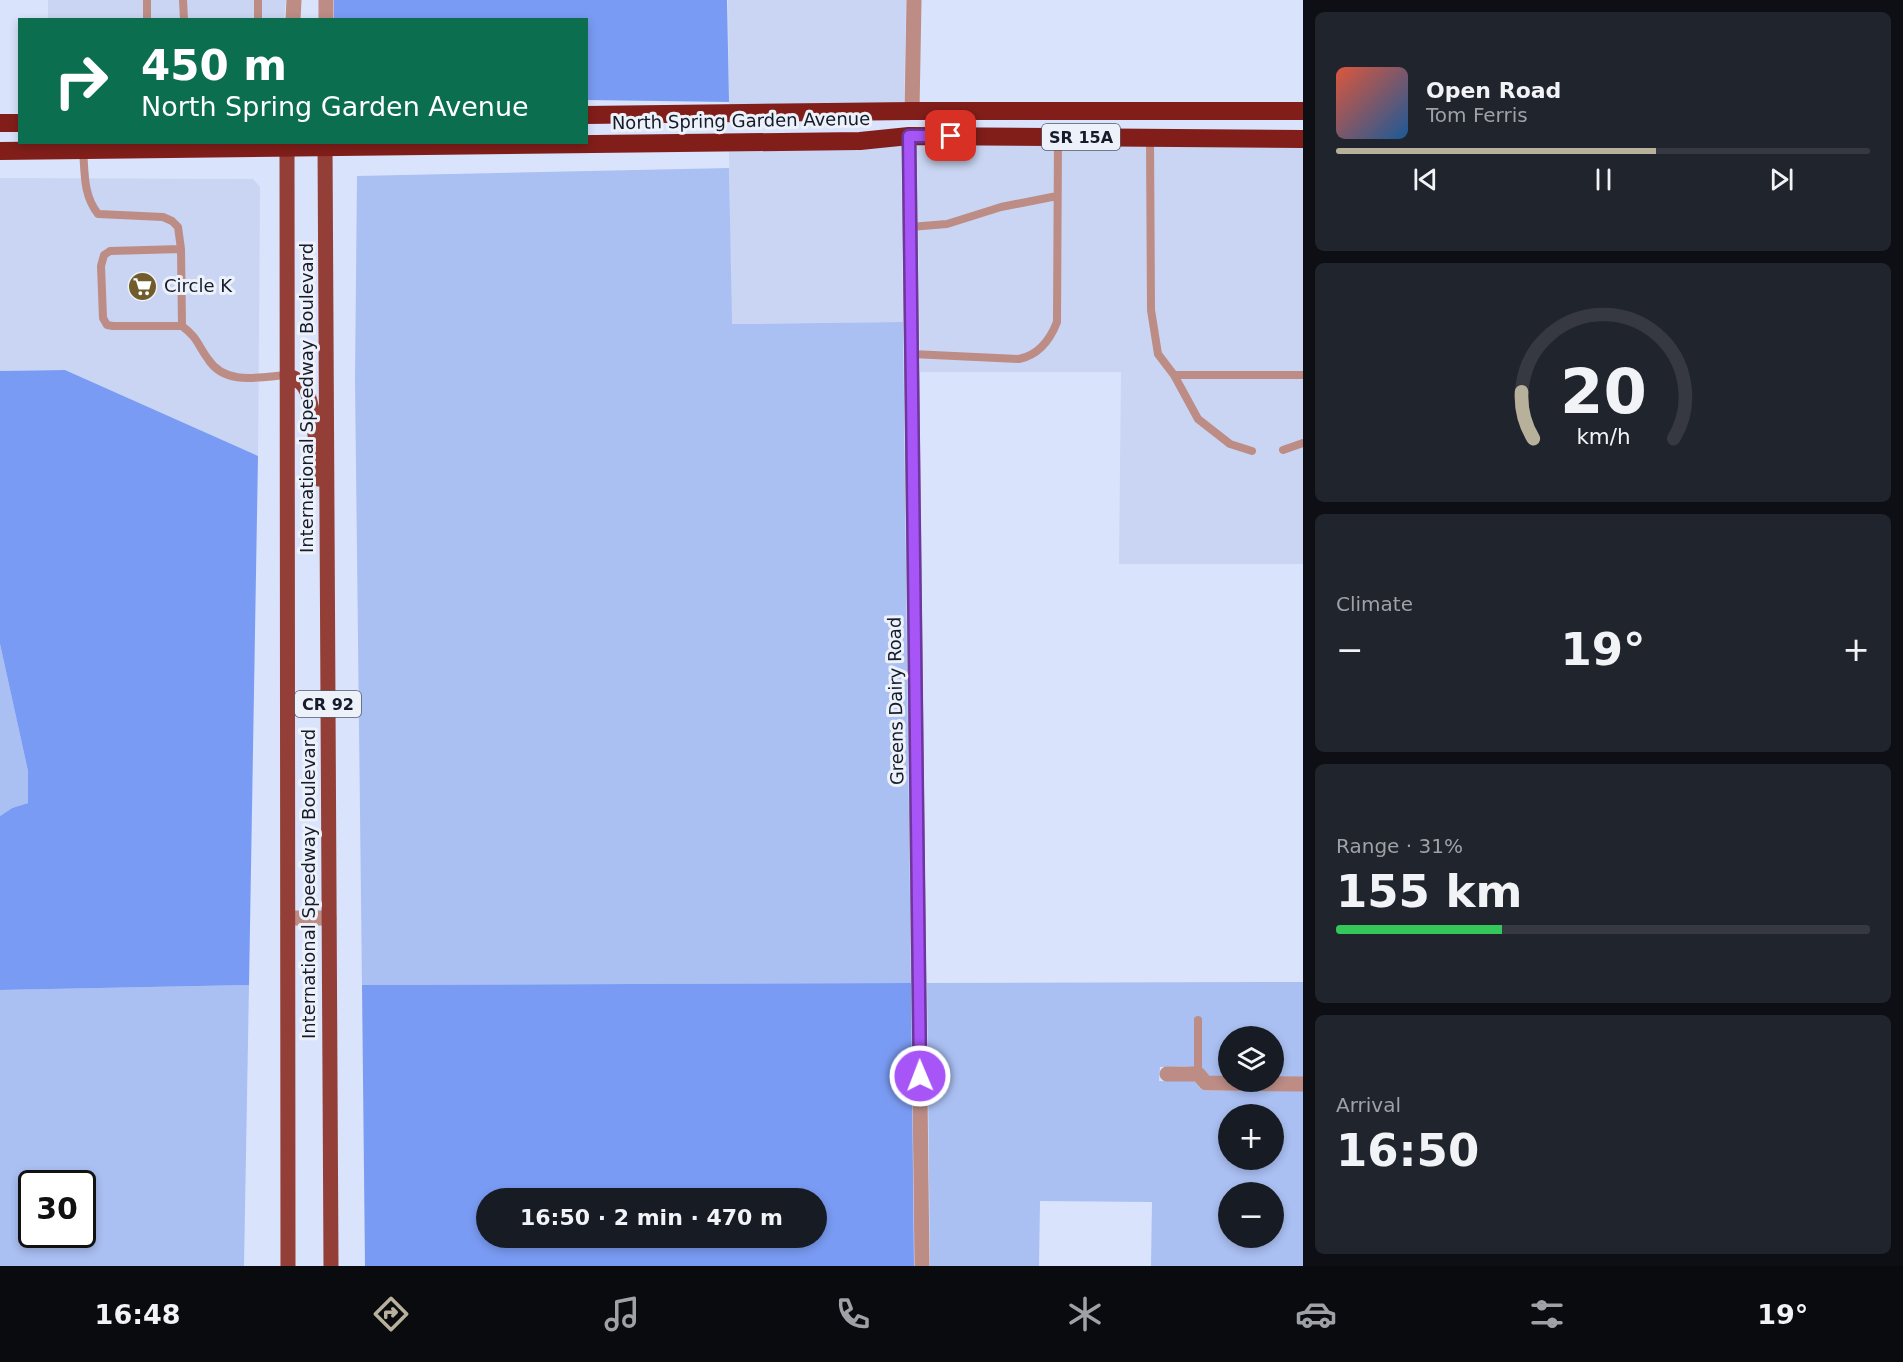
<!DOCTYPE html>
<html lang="en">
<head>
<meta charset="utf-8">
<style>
	body { margin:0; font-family:"DejaVu Sans",sans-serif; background:#20242c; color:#f1f3f6; height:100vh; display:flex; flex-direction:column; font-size:22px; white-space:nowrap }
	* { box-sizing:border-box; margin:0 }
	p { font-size:20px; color:#9ea1a6 }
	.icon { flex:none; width:33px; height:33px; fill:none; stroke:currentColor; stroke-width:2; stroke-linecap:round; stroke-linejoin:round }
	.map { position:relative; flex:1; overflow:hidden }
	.sheet { display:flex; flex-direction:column; gap:12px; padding:12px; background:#0d0f14; width:600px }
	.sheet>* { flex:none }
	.guide { position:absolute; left:18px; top:18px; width:570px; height:126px; border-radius:0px; box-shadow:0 3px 9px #0003; background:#0b6e4f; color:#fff; overflow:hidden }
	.buttons { position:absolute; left:1218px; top:1026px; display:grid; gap:12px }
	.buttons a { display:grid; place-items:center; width:66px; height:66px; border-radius:50%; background:#171b24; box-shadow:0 3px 9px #0003; font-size:30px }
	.speed { position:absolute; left:18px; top:1170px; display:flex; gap:12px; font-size:30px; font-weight:700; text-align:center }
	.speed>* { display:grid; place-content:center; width:78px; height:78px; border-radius:50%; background:#171b24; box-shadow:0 3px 9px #0003; line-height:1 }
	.speed .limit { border:3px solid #111; border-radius:9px; background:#fff; color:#111 }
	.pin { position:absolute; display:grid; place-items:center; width:51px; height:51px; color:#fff; margin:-26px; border-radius:12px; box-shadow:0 3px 9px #0006 }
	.me { position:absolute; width:66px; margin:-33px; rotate:359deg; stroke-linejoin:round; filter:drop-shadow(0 0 4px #0008) }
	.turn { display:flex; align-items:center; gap:21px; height:126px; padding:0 24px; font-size:27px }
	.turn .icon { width:78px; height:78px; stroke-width:2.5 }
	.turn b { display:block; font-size:42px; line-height:51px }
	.big { font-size:45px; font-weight:800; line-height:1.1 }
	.sheet .tile { flex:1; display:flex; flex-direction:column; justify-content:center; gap:9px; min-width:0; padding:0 21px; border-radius:9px; background:#20242c }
	.sheet .dial { align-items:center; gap:0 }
	.dial svg { height:156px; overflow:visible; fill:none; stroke:#363941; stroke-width:7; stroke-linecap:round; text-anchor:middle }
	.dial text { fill:#f1f3f6; stroke:none }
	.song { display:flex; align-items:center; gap:18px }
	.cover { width:72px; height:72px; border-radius:9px; background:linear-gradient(135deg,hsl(10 70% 55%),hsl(210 70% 35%)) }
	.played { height:6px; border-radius:3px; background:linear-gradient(90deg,#b7b09b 60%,#363941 60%) }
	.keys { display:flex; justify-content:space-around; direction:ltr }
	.heat { display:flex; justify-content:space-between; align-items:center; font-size:33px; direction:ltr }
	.charge { height:9px; border-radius:4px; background:linear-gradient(90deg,#34c759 31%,#363941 0) }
	.trip { position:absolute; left:476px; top:1188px; width:351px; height:60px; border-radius:30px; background:#171b24; box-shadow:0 3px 9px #0003; font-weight:800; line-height:60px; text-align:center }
	.menu { display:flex; height:96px; justify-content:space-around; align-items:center; background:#090b0e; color:#9ea1a6 }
	.menu .icon { width:42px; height:42px }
	.menu .selected { color:#b7b09b }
	.menu b { font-size:27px; color:#f1f3f6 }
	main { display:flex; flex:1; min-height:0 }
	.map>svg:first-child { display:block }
	.built { fill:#c9d5f2 }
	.green { fill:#aabff2; fill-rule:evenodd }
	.forest { fill:#7a9bf3; fill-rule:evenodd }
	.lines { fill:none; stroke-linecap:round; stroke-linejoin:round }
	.lane { stroke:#bc8c85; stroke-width:8 }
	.street { stroke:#bc8c85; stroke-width:15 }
	.primary { stroke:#933f37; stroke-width:15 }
	.highway { stroke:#811e1a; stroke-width:18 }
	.route-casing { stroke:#6d37a1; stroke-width:15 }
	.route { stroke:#a855f7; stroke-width:10 }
	.labels { text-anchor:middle; stroke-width:6; stroke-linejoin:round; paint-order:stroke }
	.shield { fill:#edf1f9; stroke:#565b68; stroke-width:1.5 }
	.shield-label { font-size:16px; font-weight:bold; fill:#151b2a }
	.street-label { font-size:18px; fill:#151b2a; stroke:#edf1f9 }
	.poi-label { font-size:18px; fill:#151b2a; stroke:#edf1f9; text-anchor:start }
</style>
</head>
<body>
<main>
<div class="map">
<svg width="1303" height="1266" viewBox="0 0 1303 1266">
	<rect width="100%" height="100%" fill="#d9e3fc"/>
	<path class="built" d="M48 0H286L284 20 48 19Z
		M728 0H906L904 104 729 106Z
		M917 143 1303 146V564H1119L1121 372H920Z
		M901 144 903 322 731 324 729 150 855 149 856 151 862 148Z
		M0 178 253 179 260 187 258 456 65 370 0 371Z"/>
	<path class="green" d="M729 168 732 324 903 322 911 983 362 985 355 380 357 176Z
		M0 644 28 771V803L12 808 0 816Z
		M1303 982V1077H1274V1036H1228V1076H1210C1198 1062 1177 1067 1160 1067L1159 1081H1194L1200 1088 1206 1091H1303V1266H1151L1152 1202 1040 1201 1039 1266H930L927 983ZM1228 1114H1274V1160H1228ZM1228 1192H1274V1238H1228Z
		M249 985 244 1266H0V990ZM32 1184H82V1234H32Z"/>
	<path class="forest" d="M334 0H727L729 102 587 100 586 20 334 19Z
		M65 370 258 456 249 985 0 990V816L12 808 28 803V771L0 644V371Z
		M911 983 914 1266H365L362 985ZM486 1198H816V1238H486Z"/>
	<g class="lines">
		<path class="lane" d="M147 0V20
			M183 0 184 20
			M258 20V0
			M1150 138 1151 310 1158 354 1174 375 1198 419 1230 444 1252 451
			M83 150C85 173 83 195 98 214L163 217 172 221 178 227 181 249 182 326C198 338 197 344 208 359 225 386 260 377 287 375
			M910 227 947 224 1001 207 1057 196
			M181 249 110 251 104 255 101 266 103 318 107 325 113 326H182
			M912 354 1019 359C1039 355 1050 340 1057 322L1058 137
			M1174 375H1303
			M1283 450 1303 443
			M1198 1074V1020"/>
		<path class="street" d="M293 20 294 0
			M326 20V0
			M912 111 914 0
			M909 136 922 1266
			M288 918H329
			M1167 1074H1198L1206 1083 1303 1084"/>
		<path class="primary" d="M287 142 288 1266
			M325 142 331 1266
			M287 375C294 378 299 380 303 385 316 401 316 458 318 479"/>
		<path class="highway" d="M586 115 912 111H1303
			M0 123H20
			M0 151 860 141 909 136 1303 139"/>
	</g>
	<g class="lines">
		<defs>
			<path id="route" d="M920 1076 909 136H951"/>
		</defs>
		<use href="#route" class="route-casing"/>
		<use href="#route" class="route"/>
	</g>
	<defs>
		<symbol id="supermarket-disc" viewBox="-11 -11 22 22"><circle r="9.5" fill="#715d2c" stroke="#edf1f9"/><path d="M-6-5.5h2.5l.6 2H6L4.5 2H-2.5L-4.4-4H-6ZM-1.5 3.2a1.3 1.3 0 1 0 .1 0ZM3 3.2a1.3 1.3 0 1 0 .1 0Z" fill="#fff"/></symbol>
	</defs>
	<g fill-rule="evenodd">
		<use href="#supermarket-disc" x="126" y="270" width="33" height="33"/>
	</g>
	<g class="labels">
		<g class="shield">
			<rect x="1042" y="124" width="78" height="26" rx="4.5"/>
			<rect x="295" y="691" width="66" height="26" rx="4.5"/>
		</g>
		<g class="shield-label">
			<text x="1081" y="143">SR 15A</text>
			<text x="328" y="710">CR 92</text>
		</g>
		<g class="street-label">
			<text transform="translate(741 121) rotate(-1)" y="6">North Spring Garden Avenue</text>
			<text transform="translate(307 398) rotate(-90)" y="6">International Speedway Boulevard</text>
			<text transform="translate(896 701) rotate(-91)" y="6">Greens Dairy Road</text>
			<text transform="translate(309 884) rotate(-90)" y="6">International Speedway Boulevard</text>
		</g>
		<g class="poi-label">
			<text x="164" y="292">Circle K</text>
		</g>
	</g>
</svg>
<div class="buttons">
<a><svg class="icon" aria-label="layers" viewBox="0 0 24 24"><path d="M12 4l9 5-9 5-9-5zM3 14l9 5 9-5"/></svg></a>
<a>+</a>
<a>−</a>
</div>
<div class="speed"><div class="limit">30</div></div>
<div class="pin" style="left:951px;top:136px;background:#d93025"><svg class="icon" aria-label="arrive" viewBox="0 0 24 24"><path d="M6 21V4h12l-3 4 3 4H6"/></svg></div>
<svg class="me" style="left:920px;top:1076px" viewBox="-20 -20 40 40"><circle r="17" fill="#a855f7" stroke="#fff" stroke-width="3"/><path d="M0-11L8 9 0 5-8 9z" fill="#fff"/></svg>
<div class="trip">16:50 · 2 min · 470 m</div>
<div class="guide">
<div class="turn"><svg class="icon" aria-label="right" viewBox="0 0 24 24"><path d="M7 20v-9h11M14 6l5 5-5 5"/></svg><div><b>450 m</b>North Spring Garden Avenue</div></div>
</div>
</div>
<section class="sheet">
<div class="tile">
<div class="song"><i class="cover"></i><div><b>Open Road</b><p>Tom Ferris</p></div></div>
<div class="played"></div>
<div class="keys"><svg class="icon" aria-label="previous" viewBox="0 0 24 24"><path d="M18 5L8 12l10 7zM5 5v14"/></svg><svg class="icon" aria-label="pause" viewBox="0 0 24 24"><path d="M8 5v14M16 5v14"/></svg><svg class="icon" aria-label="next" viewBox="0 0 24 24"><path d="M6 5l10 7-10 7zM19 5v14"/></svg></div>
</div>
<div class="tile dial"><svg viewBox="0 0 100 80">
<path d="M14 69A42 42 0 1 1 86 69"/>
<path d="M14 69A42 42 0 0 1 8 45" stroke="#b7b09b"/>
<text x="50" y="56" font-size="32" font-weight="700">20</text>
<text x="50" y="72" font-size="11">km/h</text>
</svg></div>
<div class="tile"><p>Climate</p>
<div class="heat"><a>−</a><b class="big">19°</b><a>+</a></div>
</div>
<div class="tile"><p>Range · 31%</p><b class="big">155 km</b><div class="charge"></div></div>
<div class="tile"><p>Arrival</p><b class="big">16:50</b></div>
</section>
</main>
<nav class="menu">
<b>16:48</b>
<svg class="icon selected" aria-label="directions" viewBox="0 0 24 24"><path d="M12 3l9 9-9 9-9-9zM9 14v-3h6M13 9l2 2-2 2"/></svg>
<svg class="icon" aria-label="music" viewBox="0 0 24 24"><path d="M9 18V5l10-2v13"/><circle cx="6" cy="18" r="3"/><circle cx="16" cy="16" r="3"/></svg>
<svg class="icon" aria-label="phone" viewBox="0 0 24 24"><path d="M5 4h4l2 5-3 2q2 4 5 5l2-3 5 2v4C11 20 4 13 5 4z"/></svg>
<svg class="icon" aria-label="climate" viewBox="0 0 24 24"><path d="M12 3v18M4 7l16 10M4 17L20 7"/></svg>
<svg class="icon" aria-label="car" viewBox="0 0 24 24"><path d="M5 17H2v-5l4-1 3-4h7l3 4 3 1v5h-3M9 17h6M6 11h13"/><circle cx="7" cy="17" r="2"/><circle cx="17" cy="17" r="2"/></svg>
<svg class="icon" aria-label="filters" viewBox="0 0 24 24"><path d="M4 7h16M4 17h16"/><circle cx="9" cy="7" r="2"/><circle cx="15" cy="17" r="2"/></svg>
<b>19°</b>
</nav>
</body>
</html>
